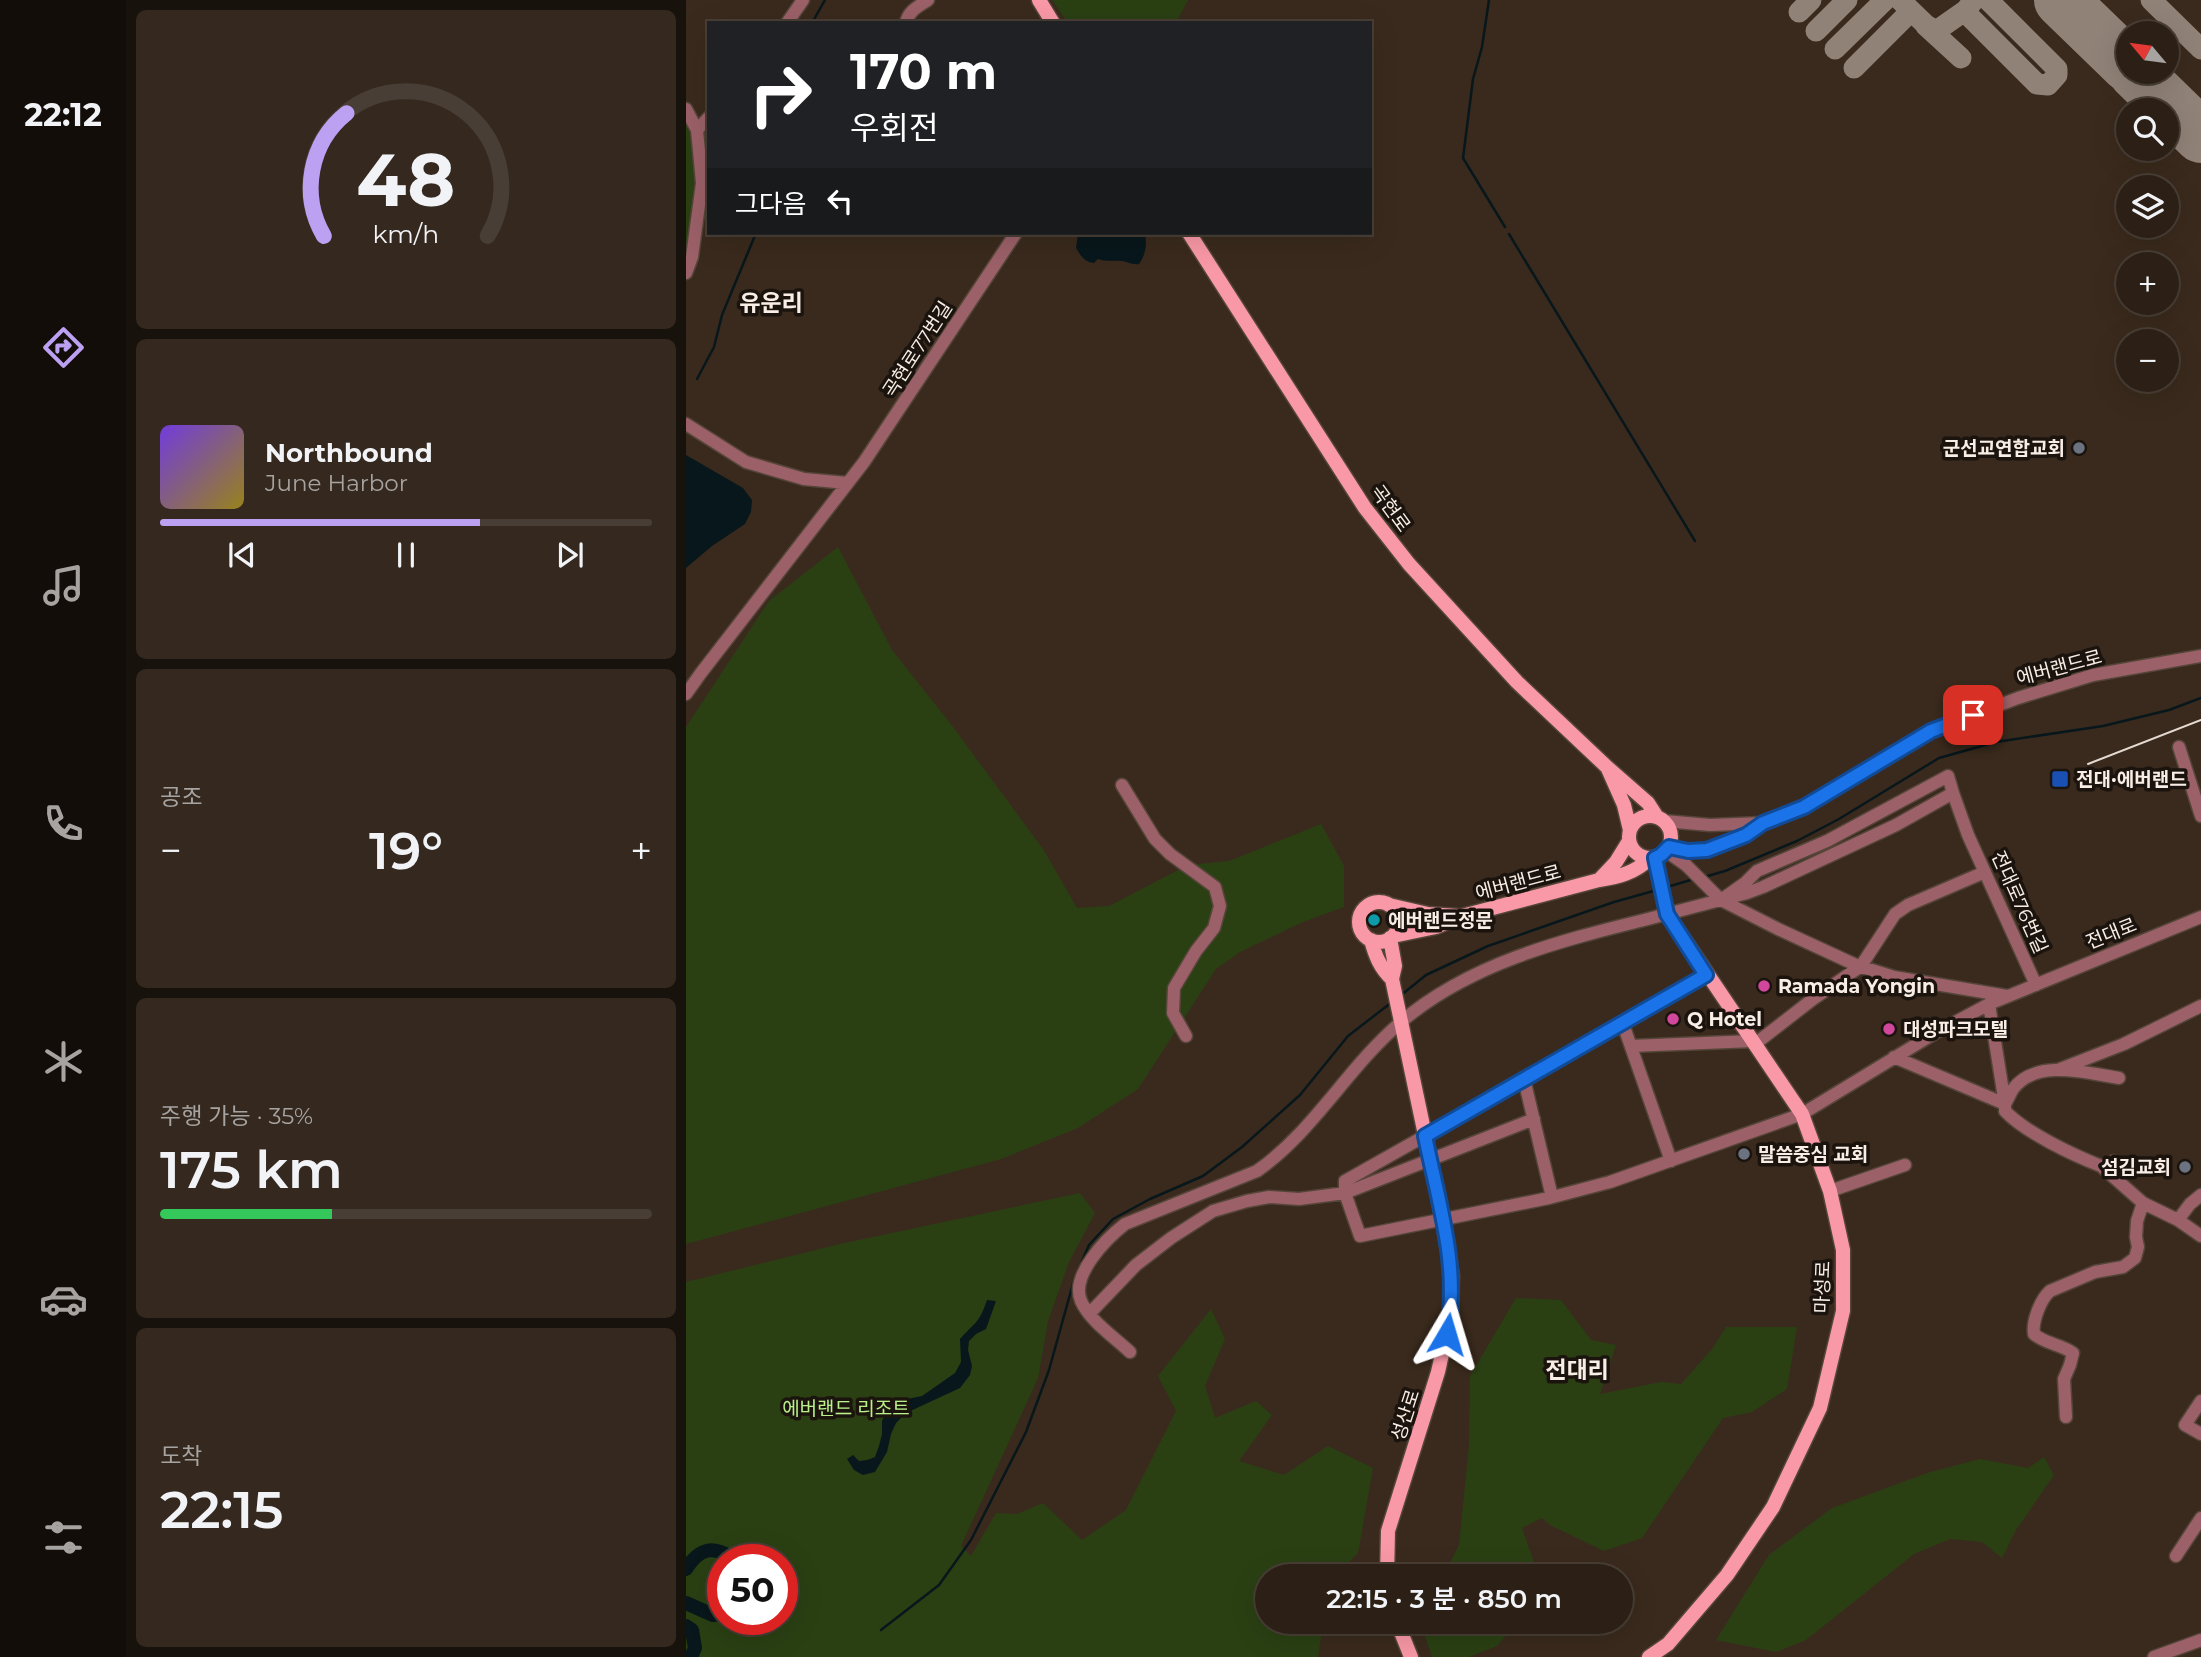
<!DOCTYPE html>
<html lang="ko">
<head>
<meta charset="utf-8">
<style>
	body { margin:0; font-family:Montserrat,"Noto Sans KR",sans-serif; background:#34281f; color:#f1f3f6; height:100vh; display:flex; flex-direction:column; font-size:26px; white-space:nowrap }
	* { box-sizing:border-box; margin:0 }
	p { font-size:23px; color:#a6a3a1 }
	.icon { flex:none; width:38px; height:38px; fill:none; stroke:currentColor; stroke-width:2; stroke-linecap:round; stroke-linejoin:round }
	.map { position:relative; flex:1; overflow:hidden }
	.sheet { display:flex; flex-direction:column; gap:10px; padding:10px; background:#18120c; width:560px }
	.sheet>* { flex:none }
	.hud { position:absolute; left:21px; top:21px; width:665px; height:214px; border-radius:0px; box-shadow:0 7px 28px #0002,0 0 0 2px #483e35; background:#202124; color:#fff; overflow:hidden }
	.needle { width:46px; rotate:299deg }
	.tools { position:absolute; left:1430px; top:21px; display:grid; gap:14px }
	.tools a { display:grid; place-items:center; width:63px; height:63px; border-radius:50%; background:#2c2016; box-shadow:0 7px 28px #0002,0 0 0 2px #483e35; font-size:35px }
	.speed { position:absolute; left:21px; top:1544px; display:flex; gap:14px; font-size:35px; font-weight:700; text-align:center }
	.speed>* { display:grid; place-content:center; width:91px; height:91px; border-radius:50%; background:#2c2016; box-shadow:0 7px 28px #0002,0 0 0 2px #483e35; line-height:1 }
	.speed .limit { border:10px solid #d22; background:#fff; color:#111 }
	.pin { position:absolute; display:grid; place-items:center; width:60px; height:60px; color:#fff; margin:-30px; border-radius:14px; box-shadow:0 4px 10px #0006 }
	.me { position:absolute; width:77px; margin:-38px; rotate:7deg; stroke-linejoin:round; filter:drop-shadow(0 0 5px #0008) }
	.turn { display:flex; align-items:center; gap:24px; height:147px; padding:0 28px; font-size:32px }
	.turn .icon { width:91px; height:91px; stroke-width:2.5 }
	.turn b { display:block; font-size:49px; line-height:60px }
	.then { display:flex; align-items:center; height:66px; padding:0 28px; background:#0003; gap:14px; font-size:26px }
	.big { font-size:52px; font-weight:600; line-height:1.1 }
	.sheet .tile { flex:1; display:flex; flex-direction:column; justify-content:center; gap:10px; min-width:0; padding:0 24px; border-radius:10px; background:#34281f }
	.sheet .dial { align-items:center; gap:0 }
	.dial svg { height:182px; overflow:visible; fill:none; stroke:#483e35; stroke-width:7; stroke-linecap:round; text-anchor:middle }
	.dial text { fill:#f1f3f6; stroke:none }
	.song { display:flex; align-items:center; gap:21px }
	.cover { width:84px; height:84px; border-radius:10px; background:linear-gradient(135deg,hsl(260 70% 55%),hsl(50 70% 35%)) }
	.played { height:7px; border-radius:4px; background:linear-gradient(90deg,#bca0f2 65%,#483e35 65%) }
	.keys { display:flex; justify-content:space-around; direction:ltr }
	.heat { display:flex; justify-content:space-between; align-items:center; font-size:38px; direction:ltr }
	.charge { height:10px; border-radius:5px; background:linear-gradient(90deg,#34c759 35%,#483e35 0) }
	.trip { position:absolute; left:569px; top:1564px; width:378px; height:70px; border-radius:35px; background:#2c2016; box-shadow:0 7px 28px #0002,0 0 0 2px #483e35; font-weight:600; line-height:70px; text-align:center }
	main { display:flex; flex:1; min-height:0 }
	.tabs { display:flex; flex-direction:column; width:126px; justify-content:space-around; align-items:center; background:#120d09; color:#a6a3a1 }
	.tabs .icon { width:49px; height:49px }
	.tabs .selected { color:#bca0f2 }
	.tabs b { font-size:32px; color:#f1f3f6 }
	.map>svg:first-child { display:block }
	.green { fill:#2a4013; fill-rule:evenodd }
	.water { fill:#08171b }
	.lines { fill:none; stroke-linecap:round; stroke-linejoin:round }
	.stream { stroke:#08171b; stroke-width:2.5 }
	.river { stroke:#08171b; stroke-width:14 }
	.taxiway { stroke:#908277; stroke-width:21 }
	.runway { stroke:#908277; stroke-width:54 }
	.minor-casing { stroke:#554539; stroke-width:15 }
	.major-casing { stroke:#554539; stroke-width:17 }
	.minor { stroke:#9b6068; stroke-width:12 }
	.major { stroke:#f998a7; stroke-width:14 }
	.tram { stroke:#e5dad1; stroke-width:2 }
	.route-casing { stroke:#114b97; stroke-width:18 }
	.route { stroke:#1a73e8; stroke-width:12 }
	.worship-dot { fill:#6b7280; stroke:#1b140e; stroke-width:2.5 }
	.transit-dot { fill:#1a4fb4; stroke:#1b140e; stroke-width:2.5 }
	.culture-dot { fill:#0f9aa8; stroke:#1b140e; stroke-width:2.5 }
	.hotel-dot { fill:#d1479c; stroke:#1b140e; stroke-width:2.5 }
	.labels { text-anchor:middle; stroke-width:7; stroke-linejoin:round; paint-order:stroke }
	.street-label { font-size:19px; fill:#f9eee6; stroke:#1b140e }
	.poi-label { font-size:19px; font-weight:bold; fill:#f9eee6; stroke:#1b140e; text-anchor:start }
	.park-label { font-size:19px; fill:#baf089; stroke:#1b140e }
	.quarter-label { font-size:23px; font-weight:bold; fill:#f9eee6; stroke:#1b140e }
</style>
</head>
<body>
<main>
<nav class="tabs">
<b>22:12</b>
<svg class="icon selected" aria-label="directions" viewBox="0 0 24 24"><path d="M12 3l9 9-9 9-9-9zM9 14v-3h6M13 9l2 2-2 2"/></svg>
<svg class="icon" aria-label="music" viewBox="0 0 24 24"><path d="M9 18V5l10-2v13"/><circle cx="6" cy="18" r="3"/><circle cx="16" cy="16" r="3"/></svg>
<svg class="icon" aria-label="phone" viewBox="0 0 24 24"><path d="M5 4h4l2 5-3 2q2 4 5 5l2-3 5 2v4C11 20 4 13 5 4z"/></svg>
<svg class="icon" aria-label="climate" viewBox="0 0 24 24"><path d="M12 3v18M4 7l16 10M4 17L20 7"/></svg>
<svg class="icon" aria-label="car" viewBox="0 0 24 24"><path d="M5 17H2v-5l4-1 3-4h7l3 4 3 1v5h-3M9 17h6M6 11h13"/><circle cx="7" cy="17" r="2"/><circle cx="17" cy="17" r="2"/></svg>
<svg class="icon" aria-label="filters" viewBox="0 0 24 24"><path d="M4 7h16M4 17h16"/><circle cx="9" cy="7" r="2"/><circle cx="15" cy="17" r="2"/></svg>
</nav>
<section class="sheet">
<div class="tile dial"><svg viewBox="0 0 100 80">
<path d="M14 69A42 42 0 1 1 86 69"/>
<path d="M14 69A42 42 0 0 1 24 15" stroke="#bca0f2"/>
<text x="50" y="56" font-size="32" font-weight="700">48</text>
<text x="50" y="72" font-size="11">km/h</text>
</svg></div>
<div class="tile">
<div class="song"><i class="cover"></i><div><b>Northbound</b><p>June Harbor</p></div></div>
<div class="played"></div>
<div class="keys"><svg class="icon" aria-label="previous" viewBox="0 0 24 24"><path d="M18 5L8 12l10 7zM5 5v14"/></svg><svg class="icon" aria-label="pause" viewBox="0 0 24 24"><path d="M8 5v14M16 5v14"/></svg><svg class="icon" aria-label="next" viewBox="0 0 24 24"><path d="M6 5l10 7-10 7zM19 5v14"/></svg></div>
</div>
<div class="tile"><p>공조</p>
<div class="heat"><a>−</a><b class="big">19°</b><a>+</a></div>
</div>
<div class="tile"><p>주행 가능 · 35%</p><b class="big">175 km</b><div class="charge"></div></div>
<div class="tile"><p>도착</p><b class="big">22:15</b></div>
</section>
<div class="map">
<svg width="1515" height="1657" viewBox="0 0 1515 1657">
	<rect width="100%" height="100%" fill="#3a2a1d"/>
	<path class="green" d="M366 0H502L490 23H382Z
		M0 119C19 153 5 216 0 254Z
		M152 547 206 650 267 727 357 849 391 908 423 906 502 865 543 861 635 824 658 866V907L617 922 554 952 530 969 452 1089 392 1128 315 1159 0 1244V727L83 601Z
		M394 1193 409 1213 383 1262 362 1321 352 1378 275 1546 285 1556 310 1513 331 1514 357 1503 396 1540 440 1510 490 1411 472 1376 525 1309 539 1339 519 1386 529 1418 570 1401 586 1415 553 1461 598 1475 642 1446 687 1468 672 1553 648 1577H613L593 1568 598 1577H581V1622H630L636 1631 632 1657H0V1282L154 1244ZM37 1559H96V1619H37Z
		M830 1298 875 1300 905 1340 930 1345 914 1394 975 1382 995 1384 1026 1349 1040 1327H1111L1101 1389 1066 1412 1037 1418 956 1538 918 1551 864 1525 856 1518 836 1528 850 1568 848 1577H757L773 1545 783 1446 784 1376Z
		M1358 1457 1368 1475 1330 1530 1316 1558 1296 1542 1264 1539 1228 1554 1120 1640 1090 1652 1030 1640 1083 1555 1146 1508 1241 1473 1294 1459 1342 1468Z
		M734 1622H832L811 1646 783 1657H746Z"/>
	<path class="water" d="M392 233H459C461 245 460 254 453 264 446 265 442 262 436 261 427 260 421 262 412 259L408 263C398 262 395 256 390 248Z
		M0 455 57 488 66 500 65 512 59 524 26 546 0 568Z
		M301 1300 310 1301 300 1329 290 1334 283 1341 282 1350 286 1366 284 1375 274 1388 220 1413 210 1423 205 1434 201 1452 189 1472 177 1475 168 1470 161 1459 167 1455 173 1461 181 1460 189 1457 193 1446 196 1434V1421L201 1410 207 1402 236 1396 269 1373 275 1362 274 1339C289 1322 293 1324 301 1300Z"/>
	<g class="lines">
		<path class="stream" d="M803 0 796 47 787 79 777 158 819 227
			M126 23 139 0
			M823 234 1009 541
			M11 379 28 347 36 315 70 233
			M1018 877 1039 871 1111 841 1153 819 1253 758 1310 742 1417 726 1483 710 1515 698
			M981 887 1008 879
			M714 996 740 975 802 946 928 902 971 890
			M195 1630 253 1585 285 1540 340 1432 363 1370 388 1280 403 1245 427 1219 464 1199 517 1176 556 1147 614 1095 662 1036 706 1002"/>
		<path class="river" d="M0 1569C14 1547 28 1545 48 1559
			M0 1603 27 1615 37 1614
			M0 1626 6 1630 9 1648 5 1657"/>
		<path class="taxiway" d="M1214 0 1240 25 1250 31 1280 10 1288 0
			M1465 0 1515 49
			M1282 9 1283 16 1351 84 1362 85 1371 75V69L1302 0
			M1113 12 1125 0
			M1239 25 1275 58
			M1130 31 1161 0
			M1149 49 1199 0
			M1168 68 1225 11"/>
		<path class="runway" d="M1375 0 1442 65
			M1449 72 1515 136"/>
		<defs>
			<path id="minor" d="M101 23 117 0
				M220 23C222 11 233 6 242 0
				M0 109 11 130 16 183 6 257 0 273
				M11 130 23 117
				M0 424 60 462 118 479 161 483
				M0 694 15 673 178 462 330 233
				M1493 747 1515 816
				M436 785 469 839 484 854 529 887 534 906 528 928 510 951 488 988 487 1013 500 1036
				M1267 793 1282 835 1350 985
				M978 821 1024 825 1077 823
				M983 847 1002 851 1021 850 1060 835 1077 823 1118 807 1245 731 1332 698 1407 675 1515 656
				M980 851 1000 865 1035 900 1092 929 1170 965 1208 977 1321 996
				M1303 1004 1319 1104V1111C1340 1133 1387 1155 1415 1166L1428 1161
				M937 1024 659 1181V1193L674 1236 863 1198 924 1182 1116 1114 1249 1033 1303 1004 1515 917
				M1069 1044 1127 999 1175 966 1209 914 1222 905 1299 872
				M945 1046 1067 1041
				M1208 1057 1319 1104C1322 1099 1324 1094 1327 1089 1350 1058 1401 1073 1433 1078
				M1374 1069 1438 1044 1515 1006
				M838 1079 866 1197
				M985 1161 937 1024 1021 975
				M1144 1191 1219 1165
				M1457 1203 1492 1220 1504 1204 1515 1195
				M1492 1220 1515 1236
				M403 1314 450 1265 485 1238 527 1211 561 1201 583 1197 613 1199 659 1193 848 1119
				M444 1352C428 1337 404 1321 395 1301 384 1275 421 1238 439 1224L571 1171C628 1131 662 1067 715 1022 783 964 873 941 958 920 992 911 1026 902 1061 893L1077 887 1210 825 1267 793 1262 776 1141 841 1071 871 1059 883 1035 900
				M1515 1401 1499 1425 1515 1434
				M1380 1417 1378 1379 1384 1365 1387 1353C1375 1344 1359 1344 1348 1334 1346 1322 1354 1300 1364 1291L1409 1272 1437 1267 1449 1258 1452 1247 1450 1237 1451 1221 1457 1203 1415 1166
				M1490 1556 1515 1518
				M1468 1657 1515 1640"/>
			<path id="major" d="M353 0 367 23
				M503 233 679 508 723 564 831 682 922 768 962 803 971 817
				M922 769 938 805 944 830
				M943 837a21 21 0 1 1 42 0a21 21 0 1 1-42 0Z
				M913 880 930 862 943 841
				M673 922a20 20 0 1 1 40 0a20 20 0 1 1-40 0Z
				M703 905 742 914 771 916
				M707 936 750 927 776 916 913 880C932 877 949 873 963 859
				M685 940C689 955 694 968 706 979
				M701 1577 702 1531 752 1372 765 1314 766 1276 757 1220 706 979 709 966 704 938
				M711 1622 725 1657
				M963 1657 982 1644 1041 1575 1087 1507 1134 1408 1157 1311V1250L1144 1191 1116 1114 981 914 969 858"/>
		</defs>
		<use href="#minor" class="minor-casing"/>
		<use href="#major" class="major-casing"/>
		<use href="#minor" class="minor"/>
		<use href="#major" class="major"/>
		<path class="tram" d="M1402 764 1515 720"/>
	</g>
	<g class="lines">
		<defs>
			<path id="route" d="M761 1334C774 1267 752 1201 739 1136L1020 975 981 914 969 858 975 855 983 847 1002 851 1021 850 1060 835 1077 823 1118 807 1245 731 1287 715"/>
		</defs>
		<use href="#route" class="route-casing"/>
		<use href="#route" class="route"/>
	</g>
	<g class="worship-dot">
		<circle cx="1393" cy="448" r="7"/>
		<circle cx="1058" cy="1154" r="7"/>
		<circle cx="1499" cy="1167" r="7"/>
	</g>
	<rect class="transit-dot" x="1365" y="770" width="18" height="18" rx="3.5"/>
	<circle class="culture-dot" cx="688" cy="920" r="7"/>
	<g class="hotel-dot">
		<circle cx="1078" cy="986" r="7"/>
		<circle cx="987" cy="1019" r="7"/>
		<circle cx="1203" cy="1029" r="7"/>
	</g>
	<g class="labels">
		<g class="street-label">
			<text transform="translate(231 349) rotate(-57)" y="7">곡현로77번길</text>
			<text transform="translate(705 508) rotate(54)" y="7">곡현로</text>
			<text transform="translate(1373 667) rotate(-15)" y="7">에버랜드로</text>
			<text transform="translate(832 882) rotate(-15)" y="7">에버랜드로</text>
			<text transform="translate(1334 902) rotate(66)" y="7">전대로76번길</text>
			<text transform="translate(1425 933) rotate(-22)" y="7">전대로</text>
			<text transform="translate(1136 1287) rotate(-88)" y="7">마성로</text>
			<text transform="translate(719 1415) rotate(-72)" y="7">성산로</text>
		</g>
		<g class="poi-label">
			<text x="1379" y="455" text-anchor="end">군선교연합교회</text>
			<text x="1390" y="786">전대·에버랜드</text>
			<text x="702" y="927">에버랜드정문</text>
			<text x="1092" y="993">Ramada Yongin</text>
			<text x="1001" y="1026">Q Hotel</text>
			<text x="1217" y="1036">대성파크모텔</text>
			<text x="1072" y="1161">말씀중심 교회</text>
			<text x="1485" y="1174" text-anchor="end">섬김교회</text>
		</g>
		<g class="park-label">
			<text x="160" y="1415">에버랜드 리조트</text>
		</g>
		<g class="quarter-label">
			<text x="85" y="311">유운리</text>
			<text x="891" y="1378">전대리</text>
		</g>
	</g>
</svg>
<div class="tools">
<a><svg class="needle" viewBox="-14 -14 28 28"><path d="M0-13l5 13h-10z" fill="#e53935"/><path d="M0 13l5-13h-10z" fill="#a6a3a1"/></svg></a>
<a><svg class="icon" aria-label="search" viewBox="0 0 24 24"><circle cx="10" cy="10" r="6"/><path d="M15 15l6 6"/></svg></a>
<a><svg class="icon" aria-label="layers" viewBox="0 0 24 24"><path d="M12 4l9 5-9 5-9-5zM3 14l9 5 9-5"/></svg></a>
<a>+</a>
<a>−</a>
</div>
<div class="speed"><div class="limit">50</div></div>
<div class="pin" style="left:1287px;top:715px;background:#d93025"><svg class="icon" aria-label="arrive" viewBox="0 0 24 24"><path d="M6 21V4h12l-3 4 3 4H6"/></svg></div>
<svg class="me" style="left:761px;top:1334px" viewBox="-20 -20 40 40"><path d="M0-17L14 15 0 8-14 15z" fill="#1a73e8" stroke="#fff" stroke-width="4"/></svg>
<div class="trip">22:15 · 3 분 · 850 m</div>
<div class="hud">
<div class="turn"><svg class="icon" aria-label="right" viewBox="0 0 24 24"><path d="M7 20v-9h11M14 6l5 5-5 5"/></svg><div><b>170 m</b>우회전</div></div>
<div class="then">그다음<svg class="icon" aria-label="left" viewBox="0 0 24 24"><path d="M17 20v-9H6M10 6l-5 5 5 5"/></svg></div>
</div>
</div>
</main>
</body>
</html>
